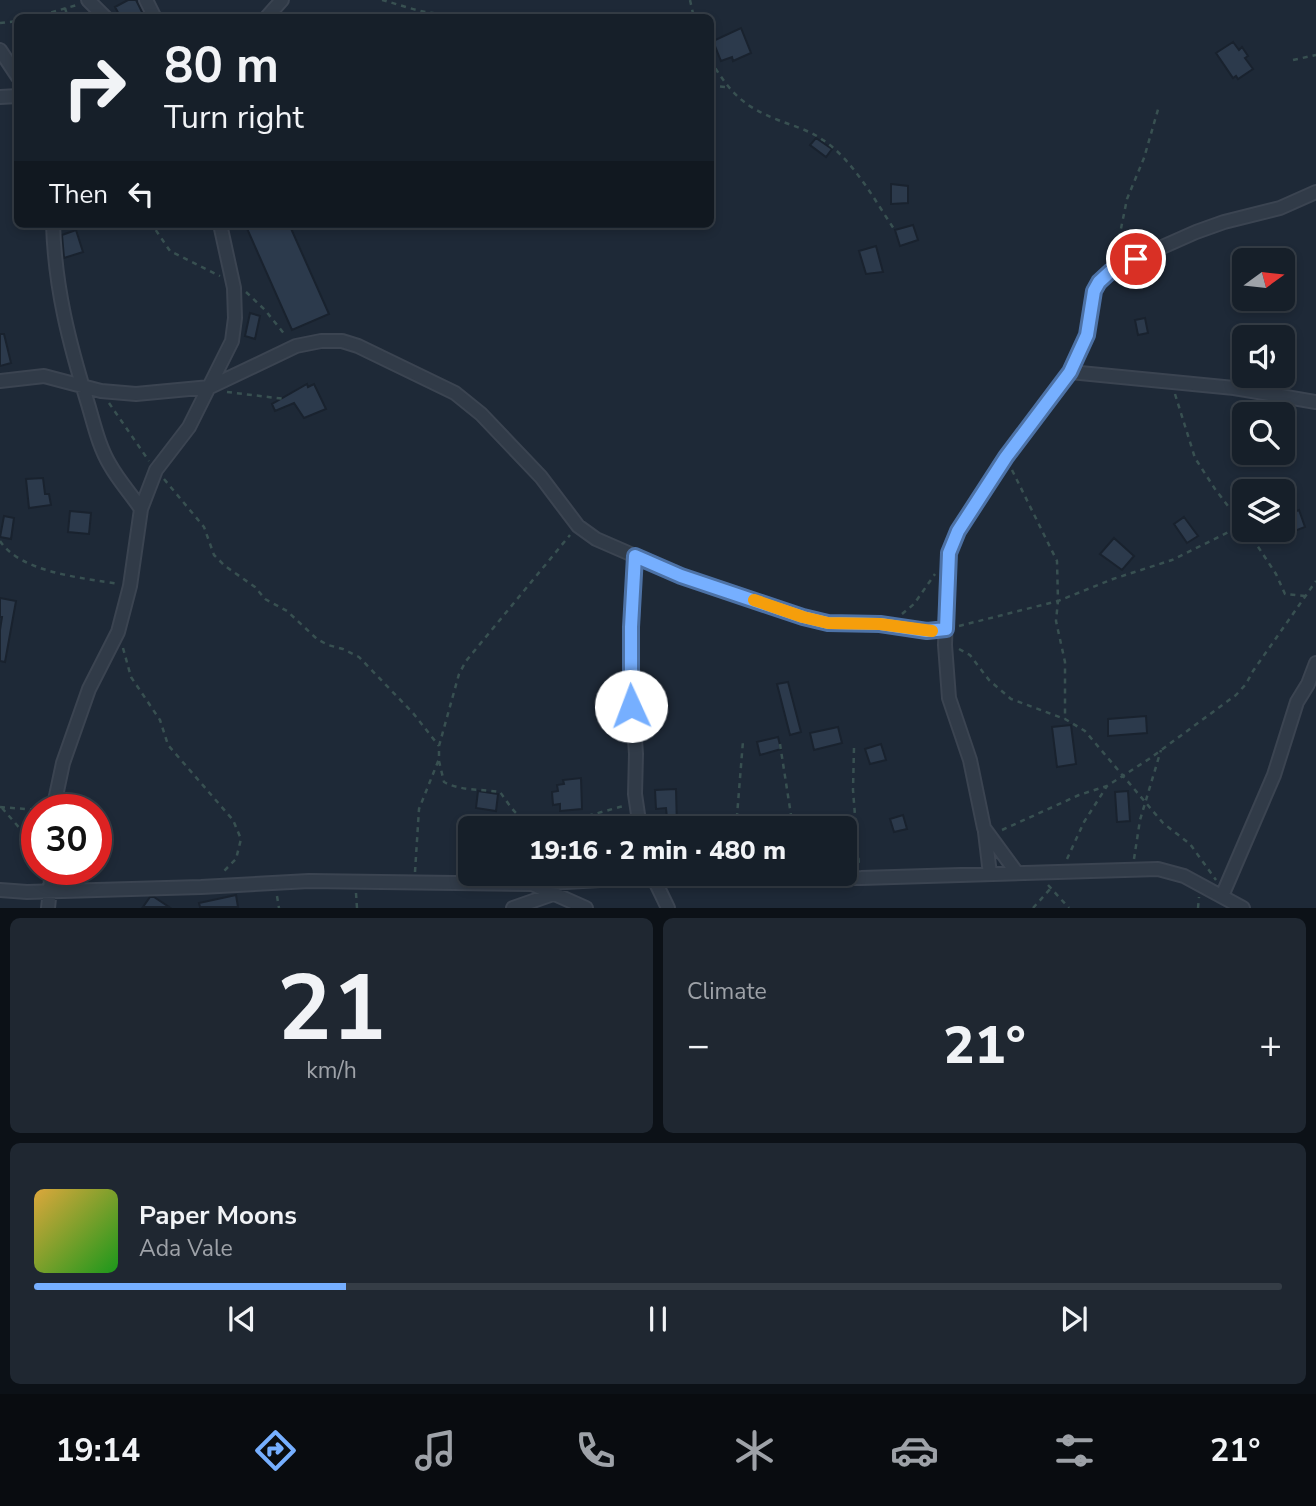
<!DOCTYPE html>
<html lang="en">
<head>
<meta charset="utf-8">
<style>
	body { margin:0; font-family:"Nunito Sans",sans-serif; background:#1f2731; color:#f1f3f6; height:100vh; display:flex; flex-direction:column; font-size:26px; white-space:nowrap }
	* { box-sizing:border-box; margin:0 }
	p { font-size:23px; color:#9ea2a8 }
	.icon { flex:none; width:38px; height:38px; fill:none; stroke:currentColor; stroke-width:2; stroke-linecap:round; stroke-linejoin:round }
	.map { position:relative; height:908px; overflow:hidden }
	.side { display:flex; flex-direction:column; gap:10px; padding:10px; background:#0c1117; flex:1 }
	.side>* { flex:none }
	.top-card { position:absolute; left:14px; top:14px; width:700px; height:214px; border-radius:10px; box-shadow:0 4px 10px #0003,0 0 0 2px #353d46; background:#161f29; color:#f1f3f6; overflow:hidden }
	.needle { width:46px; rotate:75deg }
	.fabs { position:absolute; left:1232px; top:248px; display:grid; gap:14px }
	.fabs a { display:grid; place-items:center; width:63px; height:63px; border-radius:10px; background:#161f29; box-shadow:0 4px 10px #0003,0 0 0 2px #353d46; font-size:35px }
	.speed { position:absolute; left:21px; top:794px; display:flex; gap:14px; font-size:35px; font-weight:700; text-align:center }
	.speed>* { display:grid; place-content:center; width:91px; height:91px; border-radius:50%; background:#161f29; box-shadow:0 4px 10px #0003,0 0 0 2px #353d46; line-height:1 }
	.speed .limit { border:10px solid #d22; background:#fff; color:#111 }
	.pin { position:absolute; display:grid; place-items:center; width:60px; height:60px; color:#fff; margin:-30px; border:4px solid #fff; border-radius:50%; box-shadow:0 2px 7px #0007 }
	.me { position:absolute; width:77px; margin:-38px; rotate:358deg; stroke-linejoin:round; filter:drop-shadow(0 0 5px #0008) }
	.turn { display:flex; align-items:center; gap:24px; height:147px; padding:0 35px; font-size:32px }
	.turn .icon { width:91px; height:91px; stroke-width:2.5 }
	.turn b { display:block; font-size:49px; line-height:60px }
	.then { display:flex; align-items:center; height:66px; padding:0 35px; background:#0003; gap:14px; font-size:26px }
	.big { font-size:52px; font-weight:800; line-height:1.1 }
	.side .card { flex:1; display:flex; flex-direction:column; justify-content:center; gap:10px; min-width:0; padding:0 24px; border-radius:10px; background:#1f2731 }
	.side .dial { align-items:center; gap:0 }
	.dial b { font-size:91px; line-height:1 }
	.song { display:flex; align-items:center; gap:21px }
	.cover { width:84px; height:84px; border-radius:10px; background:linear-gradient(135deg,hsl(40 70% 55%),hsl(120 70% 35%)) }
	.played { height:7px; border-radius:4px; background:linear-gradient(90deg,#76afff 25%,#353d46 25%) }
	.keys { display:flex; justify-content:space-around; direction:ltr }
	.heat { display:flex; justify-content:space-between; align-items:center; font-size:38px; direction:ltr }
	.side .tiles { flex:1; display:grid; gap:10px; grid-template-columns:1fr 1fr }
	.card:last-child { grid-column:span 2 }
	.trip { position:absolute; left:458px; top:816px; width:399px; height:70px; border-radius:10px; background:#161f29; box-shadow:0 4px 10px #0003,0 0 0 2px #353d46; font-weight:800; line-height:70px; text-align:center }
	.tab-bar { display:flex; height:112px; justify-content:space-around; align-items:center; background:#090c10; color:#9ea2a8 }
	.tab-bar .icon { width:49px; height:49px }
	.tab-bar .active { color:#76afff }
	.tab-bar b { font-size:32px; color:#f1f3f6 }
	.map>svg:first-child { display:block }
	.building { fill:#2c3a4c; stroke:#19222e; stroke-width:2 }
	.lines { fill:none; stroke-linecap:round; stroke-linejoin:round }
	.minor-casing { stroke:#3b4451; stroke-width:16 }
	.path { stroke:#385051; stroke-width:2.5; stroke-dasharray:5 5; stroke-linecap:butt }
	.minor { stroke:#313b48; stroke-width:12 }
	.route-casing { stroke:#4d72a6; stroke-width:18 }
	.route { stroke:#76afff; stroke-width:12 }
	.slow { stroke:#f59e0b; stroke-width:12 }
</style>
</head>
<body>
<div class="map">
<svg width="1316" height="908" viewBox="0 0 1316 908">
	<rect width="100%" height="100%" fill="#1e2937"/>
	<path class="building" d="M128 0H136L145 18H121L115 7Z
		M741 28 751 53 733 61 732 57 721 61 713 41Z
		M1233 42 1239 50 1242 47 1248 56 1245 58 1253 69 1238 79 1236 76 1233 78 1216 53Z
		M816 138 832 149 826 157 810 145Z
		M891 184 908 186V203L891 204Z
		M245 224H289L329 314 292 330Z
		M913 225 918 240 900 246 895 230Z
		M76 230 83 252 64 258 62 235Z
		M876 246 883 272 866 274 859 251Z
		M250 313 260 316 255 339 245 336Z
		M1145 318 1148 333 1138 335 1135 320Z
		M0 334H4L11 363 0 366Z
		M307 384 308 387 314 384 326 409 304 418 294 403 275 411 272 404Z
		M1283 436 1294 437 1293 460H1283Z
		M43 478 45 494H49L51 505 29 508 26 479Z
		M1299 510 1305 527 1292 532 1286 515Z
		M70 511 91 513 89 534 68 532Z
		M4 516 14 518 11 539 0 537Z
		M1184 517 1198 536 1187 543 1174 524Z
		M1114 538 1134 556 1122 570 1100 554Z
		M0 598 16 601 5 662 0 661V630L2 617H0Z
		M788 682 801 732 790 735 777 684Z
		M661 695 665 713 649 716 646 702 650 701 649 698Z
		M1146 716 1147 733 1108 736V719Z
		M1071 725 1076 764 1057 767 1052 727Z
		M838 727 842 743 814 750 810 733Z
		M778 737 781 749 760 755 757 742Z
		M881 744 886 760 870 764 865 749Z
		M581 778 582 809 560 811V804L553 805 552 792 558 791 557 785 564 784 563 780Z
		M676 789 677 828H668L666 808 656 809 655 790Z
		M478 791 498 794 496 811 476 808Z
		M1128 791 1130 821 1117 822 1115 792Z
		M903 815 907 829 894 832 890 819Z
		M236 895 238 907H200L199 903Z
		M150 897H154L169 907H143Z"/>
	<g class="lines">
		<defs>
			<path id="minor" d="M88 0 106 18
				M146 0 155 18
				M266 18 282 0
				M0 50 18 77
				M0 97 18 96
				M53 224C55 288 69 343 88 404 94 424 99 447 110 465 119 481 131 494 141 509
				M1070 372 1234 388 1316 402
				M0 381 44 376 101 391 136 394 210 387 296 346 321 341H342L358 346 455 393 481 414 541 477 578 526 596 539 681 576 803 617 829 623 880 624 927 631 946 629
				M635 556 630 666 636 754 635 794 640 828
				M53 810 63 763 89 689 118 632 130 586 141 509 156 470 189 427 232 341 235 318 234 288 220 224
				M985 832 990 874
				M1017 873 984 828 970 760 949 698 945 645 947 581 949 553 958 531 1006 457 1070 372 1087 335 1094 291 1104 277 1135 259 1196 232 1224 222 1280 208 1316 192
				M654 879 668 908
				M532 884 586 908
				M0 890 27 892 201 887 309 881 532 884 617 879 861 878 1158 869 1184 876 1243 908
				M1222 896 1274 775 1297 702 1308 684 1316 663
				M48 908 52 870
				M513 908 553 894"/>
		</defs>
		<use href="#minor" class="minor-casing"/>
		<path class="path" d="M382 0C401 5 421 13 442 14 459 15 475 12 492 18
			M690 0 694 18
			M65 8 68 18
			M32 18 77 5
			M0 23 18 21
			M710 60C730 92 742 106 778 120 793 126 809 130 823 140 853 160 874 199 894 229
			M1293 60 1316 55
			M710 86 727 87
			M123 224H124
			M148 224 155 229 170 251 220 276
			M1115 258 1127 199 1144 158 1159 106
			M246 292 265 310 286 336
			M227 392 285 399
			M1175 394 1195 458 1215 489 1244 527
			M109 403 149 461
			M1012 470 1057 561 1058 601 1056 621 1065 662V719
			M164 479 204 527 214 555 225 566 255 587 265 599 287 611 317 639 328 645 343 649 359 657 413 713 439 746
			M1247 530 1276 574 1285 594 1305 596
			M0 541C21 573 84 578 119 584
			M902 614 914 604 935 574
			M959 626 1058 601 1113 579 1172 560 1243 525
			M123 648 131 677 160 720 168 745 233 820 241 839 236 859 221 874
			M959 649 970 655 989 680 1011 699 1065 719 1085 731 1163 823 1190 844 1216 880
			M780 744 793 828
			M854 748 853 790 859 867
			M439 761 444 782C460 791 482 789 500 792 506 800 513 812 521 817 546 832 598 812 624 806
			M0 807 38 810
			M2 808 37 848
			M736 828 743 741
			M1002 830 1079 795 1107 786 1149 759 1236 695 1246 684 1253 671 1316 581
			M1067 859 1084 822 1107 786
			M1134 859 1140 820 1161 750
			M415 872 419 809 439 759V746L459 674 466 661 570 535
			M1048 885 1069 908
			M356 893 357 908
			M277 896 279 908
			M1033 908 1051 888
			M1198 908 1199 897"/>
		<use href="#minor" class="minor"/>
	</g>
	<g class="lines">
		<defs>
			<path id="route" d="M631 706V627L635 556 681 576 803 617 828 623 880 624 927 631 946 629 949 553 958 531 1006 457 1070 372 1087 335 1094 291 1099 282 1111 271 1136 259"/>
		</defs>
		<use href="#route" class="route-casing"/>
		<use href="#route" class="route"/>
		<path class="slow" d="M754 600 803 617 828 623 880 624 932 631"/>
	</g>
</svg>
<div class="fabs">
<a><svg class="needle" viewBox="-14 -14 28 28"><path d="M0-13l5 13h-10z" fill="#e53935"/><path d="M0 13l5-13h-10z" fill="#9ea2a8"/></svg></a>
<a><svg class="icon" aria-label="sound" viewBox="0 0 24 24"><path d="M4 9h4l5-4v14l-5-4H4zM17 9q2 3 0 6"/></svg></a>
<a><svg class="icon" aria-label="search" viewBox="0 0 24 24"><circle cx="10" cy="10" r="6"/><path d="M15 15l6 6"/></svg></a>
<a><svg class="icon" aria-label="layers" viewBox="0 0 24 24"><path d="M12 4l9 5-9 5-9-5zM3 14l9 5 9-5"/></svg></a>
</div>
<div class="speed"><div class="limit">30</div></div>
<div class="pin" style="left:1136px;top:259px;background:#d93025"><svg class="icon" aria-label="arrive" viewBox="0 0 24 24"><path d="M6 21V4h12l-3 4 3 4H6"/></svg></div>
<svg class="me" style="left:631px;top:706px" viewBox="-20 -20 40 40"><circle r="19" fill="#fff"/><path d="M0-13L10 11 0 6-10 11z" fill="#76afff"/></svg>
<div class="trip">19:16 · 2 min · 480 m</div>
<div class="top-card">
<div class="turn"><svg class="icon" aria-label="right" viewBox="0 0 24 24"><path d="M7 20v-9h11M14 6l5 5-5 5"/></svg><div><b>80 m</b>Turn right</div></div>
<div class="then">Then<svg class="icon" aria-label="left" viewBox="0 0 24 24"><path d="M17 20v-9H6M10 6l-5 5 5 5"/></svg></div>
</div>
</div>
<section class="side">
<div class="tiles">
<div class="card dial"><b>21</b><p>km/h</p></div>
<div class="card"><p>Climate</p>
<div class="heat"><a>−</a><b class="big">21°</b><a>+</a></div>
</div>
<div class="card">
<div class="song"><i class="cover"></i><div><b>Paper Moons</b><p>Ada Vale</p></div></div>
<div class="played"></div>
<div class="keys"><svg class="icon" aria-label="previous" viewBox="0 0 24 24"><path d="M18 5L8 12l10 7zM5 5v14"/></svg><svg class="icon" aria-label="pause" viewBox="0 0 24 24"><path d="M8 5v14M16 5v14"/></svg><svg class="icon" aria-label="next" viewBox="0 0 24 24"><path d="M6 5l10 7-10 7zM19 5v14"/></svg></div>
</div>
</div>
</section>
<nav class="tab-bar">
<b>19:14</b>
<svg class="icon active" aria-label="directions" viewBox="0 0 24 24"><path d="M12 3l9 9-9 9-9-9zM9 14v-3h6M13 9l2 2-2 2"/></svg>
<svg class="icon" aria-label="music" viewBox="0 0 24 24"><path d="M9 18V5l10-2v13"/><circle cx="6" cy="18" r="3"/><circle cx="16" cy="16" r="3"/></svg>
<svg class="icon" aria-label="phone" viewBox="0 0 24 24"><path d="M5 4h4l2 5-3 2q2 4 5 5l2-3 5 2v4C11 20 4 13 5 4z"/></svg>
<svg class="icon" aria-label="climate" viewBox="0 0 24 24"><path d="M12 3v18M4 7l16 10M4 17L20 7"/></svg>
<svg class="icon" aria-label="car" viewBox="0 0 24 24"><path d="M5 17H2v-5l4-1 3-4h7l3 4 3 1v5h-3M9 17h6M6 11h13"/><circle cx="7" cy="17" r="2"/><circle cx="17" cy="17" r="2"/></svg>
<svg class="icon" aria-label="filters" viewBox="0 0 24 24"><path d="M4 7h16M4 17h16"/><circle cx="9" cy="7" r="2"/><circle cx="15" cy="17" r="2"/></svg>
<b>21°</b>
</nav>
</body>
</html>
